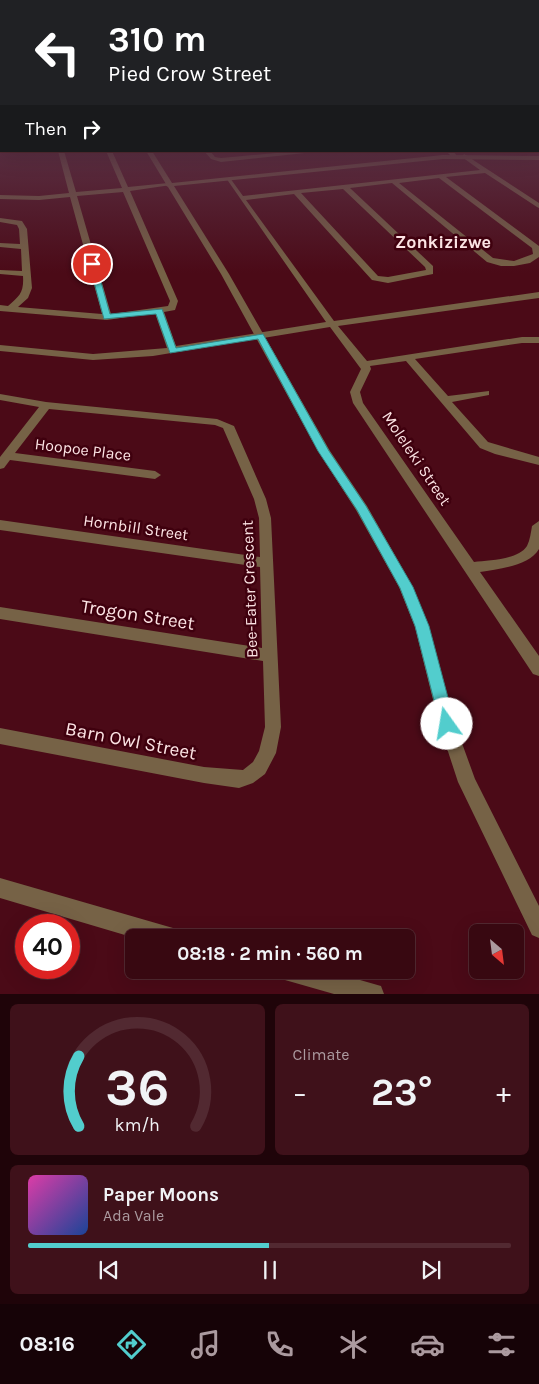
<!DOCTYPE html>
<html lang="en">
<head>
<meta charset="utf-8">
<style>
	body { margin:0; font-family:Karla,sans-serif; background:#3f111a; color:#f1f3f6; height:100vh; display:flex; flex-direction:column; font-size:19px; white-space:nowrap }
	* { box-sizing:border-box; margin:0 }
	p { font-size:16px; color:#ab9a9f }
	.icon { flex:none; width:28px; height:28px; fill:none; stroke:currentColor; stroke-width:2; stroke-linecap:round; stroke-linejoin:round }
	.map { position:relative; height:994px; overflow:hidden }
	.details { display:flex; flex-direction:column; gap:10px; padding:10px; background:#1f0409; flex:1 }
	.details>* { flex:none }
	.banner { position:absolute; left:0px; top:0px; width:540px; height:152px; box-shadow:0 5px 20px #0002,0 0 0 1px #522931; background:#202124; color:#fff; overflow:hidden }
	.needle { width:32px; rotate:152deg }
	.controls { position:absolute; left:469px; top:924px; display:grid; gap:10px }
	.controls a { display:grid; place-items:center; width:55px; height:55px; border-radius:8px; background:#380811; box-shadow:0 5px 20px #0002,0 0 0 1px #522931; font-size:25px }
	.speed { position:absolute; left:15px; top:914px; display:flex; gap:10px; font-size:25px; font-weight:700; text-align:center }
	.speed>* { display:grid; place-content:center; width:65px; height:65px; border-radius:50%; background:#380811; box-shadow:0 5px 20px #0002,0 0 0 1px #522931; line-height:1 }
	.speed .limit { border:8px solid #d22; background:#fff; color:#111 }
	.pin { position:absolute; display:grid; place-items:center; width:42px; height:42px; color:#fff; margin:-21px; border:2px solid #fff; border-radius:50%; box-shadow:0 1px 5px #0007 }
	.me { position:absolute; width:55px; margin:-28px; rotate:347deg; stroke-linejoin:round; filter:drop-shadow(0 0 4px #0008) }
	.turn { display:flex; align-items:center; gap:18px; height:105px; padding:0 25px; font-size:22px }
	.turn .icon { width:65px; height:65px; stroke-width:2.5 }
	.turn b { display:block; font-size:35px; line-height:42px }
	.then { display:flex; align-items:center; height:48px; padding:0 25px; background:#0003; gap:10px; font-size:19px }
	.big { font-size:38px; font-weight:700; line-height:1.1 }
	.details .card { flex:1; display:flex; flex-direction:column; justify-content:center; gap:8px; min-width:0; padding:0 18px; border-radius:8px; background:#3f111a }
	.details .dial { align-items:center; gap:0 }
	.dial svg { height:130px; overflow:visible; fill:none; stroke:#522931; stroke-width:7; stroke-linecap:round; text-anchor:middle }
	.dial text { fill:#f1f3f6; stroke:none }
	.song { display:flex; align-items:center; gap:15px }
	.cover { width:60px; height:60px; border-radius:8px; background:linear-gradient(135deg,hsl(320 70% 55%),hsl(220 70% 35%)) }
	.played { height:5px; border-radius:2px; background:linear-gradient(90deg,#52cdcd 50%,#522931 50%) }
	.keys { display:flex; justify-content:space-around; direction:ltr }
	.heat { display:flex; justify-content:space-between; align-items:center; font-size:28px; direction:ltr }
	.details .tiles { flex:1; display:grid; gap:10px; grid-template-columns:1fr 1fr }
	.card:last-child { grid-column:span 2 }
	.trip { position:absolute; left:125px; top:929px; width:290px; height:50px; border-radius:8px; background:#380811; box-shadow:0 5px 20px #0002,0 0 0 1px #522931; font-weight:700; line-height:50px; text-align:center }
	.menu { display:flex; height:80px; justify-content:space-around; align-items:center; background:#160307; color:#ab9a9f }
	.menu .icon { width:35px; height:35px }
	.menu .current { color:#52cdcd }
	.menu b { font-size:22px; color:#f1f3f6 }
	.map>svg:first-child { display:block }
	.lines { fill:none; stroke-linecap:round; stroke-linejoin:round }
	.minor { fill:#766246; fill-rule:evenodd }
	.tertiary { fill:#766246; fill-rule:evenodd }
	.route { fill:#52cdcd; stroke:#358585 }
	.labels { text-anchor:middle; stroke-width:5; stroke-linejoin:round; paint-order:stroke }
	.street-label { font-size:16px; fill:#fce3e4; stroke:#3f000e }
	.far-district-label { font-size:18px; font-weight:bold; fill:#fce3e4; stroke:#3f000e }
	.near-street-label { font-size:19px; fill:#fce3e4; stroke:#3f000e }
</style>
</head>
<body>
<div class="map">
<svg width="539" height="994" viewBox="0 0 539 994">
	<rect width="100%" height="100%" fill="#4b0a17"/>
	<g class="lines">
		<path class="minor" d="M58 151H64L76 192 122 188 106 151H112L128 187 168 183 171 185 130 191 178 301 175 310 164 312 176 346 326 322 226 178H230L243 196 480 170 462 157 464 154 539 203V208L537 207 485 173 446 177 539 246V257L530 263 514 266H501L487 262 392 183 350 188 433 266V274L388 283 372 280 294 194 246 200 334 321 539 292V298L338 326 367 361 522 337H539V343H522L415 359 448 396 489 391V395L452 402 488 442 539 457V465L495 454 480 448 406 361 370 366 371 369 360 392 363 403 474 562C489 560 518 560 527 546 530 540 531 532 532 526L539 521V549C529 566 499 569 480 572L539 656V676L533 674 353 403 350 392 361 369 330 327 153 356 93 360 0 351V345L93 354 167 348 155 313 107 320 0 311V305L8 306C20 296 24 292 23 276L0 274V270L22 271 21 249 0 247V243L20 244 19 229 17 225 0 222V218L22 221 27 229 32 288 28 298 18 307 102 314 70 197 39 200 0 199V195L39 196 69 193ZM439 178 532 248 533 254 514 261 493 258 399 183ZM343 189 425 267 426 270 388 277 378 276 301 193ZM123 192 170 301 168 306 111 314 77 196Z
			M204 151H210L215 157 221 158 298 151H323L221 162 211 159Z
			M446 151H453L457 156 452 157Z
			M0 394 46 402 217 419 234 426 266 499 271 518 281 727 276 753 265 774 253 783 239 788 204 783 0 744V728L204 767 243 770 253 762 259 751 265 727 263 661 0 619V607L262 648 260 567 0 530V520L260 557 259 518 254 499 223 428 215 425 49 409 15 453 155 471 161 475 155 479 10 460 4 468 0 469V457L39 407 0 400Z
			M0 878 173 928 180 931 183 938H135L0 898Z
			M275 970H325L381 986 384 994H334L278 978Z"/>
		<path class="tertiary" d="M146 151H152L172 183 443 155 539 156V160L443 159 174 186 229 274 330 451 367 506 413 587 429 627 455 724 475 779 539 906V938L532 935 458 782 439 724 415 627 399 587 356 510 318 451 221 274 168 187 165 185 166 184Z"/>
	</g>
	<linearGradient id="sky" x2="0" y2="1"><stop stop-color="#29060d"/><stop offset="0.49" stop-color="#5b3347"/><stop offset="1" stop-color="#5b3347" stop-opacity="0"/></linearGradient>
	<rect width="539" height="273" fill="url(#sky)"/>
	<path class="route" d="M92 262 96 264 110 314 162 309 176 348 263 334 329 451 366 506 413 587 429 626 455 724 453 729 447 731 442 729 440 724 415 626 400 588 357 510 318 451 258 339 170 353 156 314 104 319 89 264Z"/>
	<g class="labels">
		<g class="street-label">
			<text transform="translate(83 449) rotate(7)" y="6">Hoopoe Place</text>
			<text transform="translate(417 458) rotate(56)" y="6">Moleleki Street</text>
			<text transform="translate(136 527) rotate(8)" y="6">Hornbill Street</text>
			<text transform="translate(249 589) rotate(-92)" y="6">Bee-Eater Crescent</text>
		</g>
		<g class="far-district-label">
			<text x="443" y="248">Zonkizizwe</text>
		</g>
		<g class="near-street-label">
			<text transform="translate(138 614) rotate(9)" y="7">Trogon Street</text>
			<text transform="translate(131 740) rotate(11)" y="7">Barn Owl Street</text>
		</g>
	</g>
</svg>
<div class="controls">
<a><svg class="needle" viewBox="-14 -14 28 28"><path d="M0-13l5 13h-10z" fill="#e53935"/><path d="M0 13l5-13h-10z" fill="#ab9a9f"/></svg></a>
</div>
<div class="speed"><div class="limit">40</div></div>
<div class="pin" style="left:92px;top:264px;background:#d93025"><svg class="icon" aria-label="arrive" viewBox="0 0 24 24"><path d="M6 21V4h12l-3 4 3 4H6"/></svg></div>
<svg class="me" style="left:447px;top:724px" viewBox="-20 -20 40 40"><circle r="19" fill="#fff"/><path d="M0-13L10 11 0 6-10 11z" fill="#52cdcd"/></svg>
<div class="trip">08:18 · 2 min · 560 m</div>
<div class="banner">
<div class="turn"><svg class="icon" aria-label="left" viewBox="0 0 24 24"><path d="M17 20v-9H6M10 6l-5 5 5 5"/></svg><div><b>310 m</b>Pied Crow Street</div></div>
<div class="then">Then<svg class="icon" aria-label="right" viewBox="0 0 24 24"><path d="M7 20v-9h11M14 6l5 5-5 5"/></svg></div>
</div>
</div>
<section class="details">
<div class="tiles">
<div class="card dial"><svg viewBox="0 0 100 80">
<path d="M14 69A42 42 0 1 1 86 69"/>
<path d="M14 69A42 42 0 0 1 14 26" stroke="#52cdcd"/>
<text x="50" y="56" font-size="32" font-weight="700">36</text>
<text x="50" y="72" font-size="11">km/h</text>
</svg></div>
<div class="card"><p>Climate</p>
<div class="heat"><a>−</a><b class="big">23°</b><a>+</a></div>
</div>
<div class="card">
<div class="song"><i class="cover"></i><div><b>Paper Moons</b><p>Ada Vale</p></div></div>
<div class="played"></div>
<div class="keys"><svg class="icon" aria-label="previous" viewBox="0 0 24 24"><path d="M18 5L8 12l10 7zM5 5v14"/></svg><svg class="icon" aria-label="pause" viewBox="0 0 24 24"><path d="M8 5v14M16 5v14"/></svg><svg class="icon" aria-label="next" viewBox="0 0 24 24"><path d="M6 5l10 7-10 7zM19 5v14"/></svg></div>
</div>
</div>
</section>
<nav class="menu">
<b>08:16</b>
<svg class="icon current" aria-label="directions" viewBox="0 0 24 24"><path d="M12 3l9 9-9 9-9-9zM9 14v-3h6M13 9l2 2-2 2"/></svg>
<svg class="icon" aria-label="music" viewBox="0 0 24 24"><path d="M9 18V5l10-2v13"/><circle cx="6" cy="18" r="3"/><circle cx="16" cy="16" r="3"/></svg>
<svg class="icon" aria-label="phone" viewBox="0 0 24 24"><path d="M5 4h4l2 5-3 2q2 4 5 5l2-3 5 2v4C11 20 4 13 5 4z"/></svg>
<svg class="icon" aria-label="climate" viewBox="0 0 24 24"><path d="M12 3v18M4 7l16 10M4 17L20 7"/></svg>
<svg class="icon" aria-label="car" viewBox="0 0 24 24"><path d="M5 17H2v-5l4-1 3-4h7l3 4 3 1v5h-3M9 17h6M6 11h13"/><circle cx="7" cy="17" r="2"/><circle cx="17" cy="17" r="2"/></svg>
<svg class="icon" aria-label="filters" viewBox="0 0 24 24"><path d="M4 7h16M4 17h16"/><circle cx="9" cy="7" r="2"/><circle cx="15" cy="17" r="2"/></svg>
</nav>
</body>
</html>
